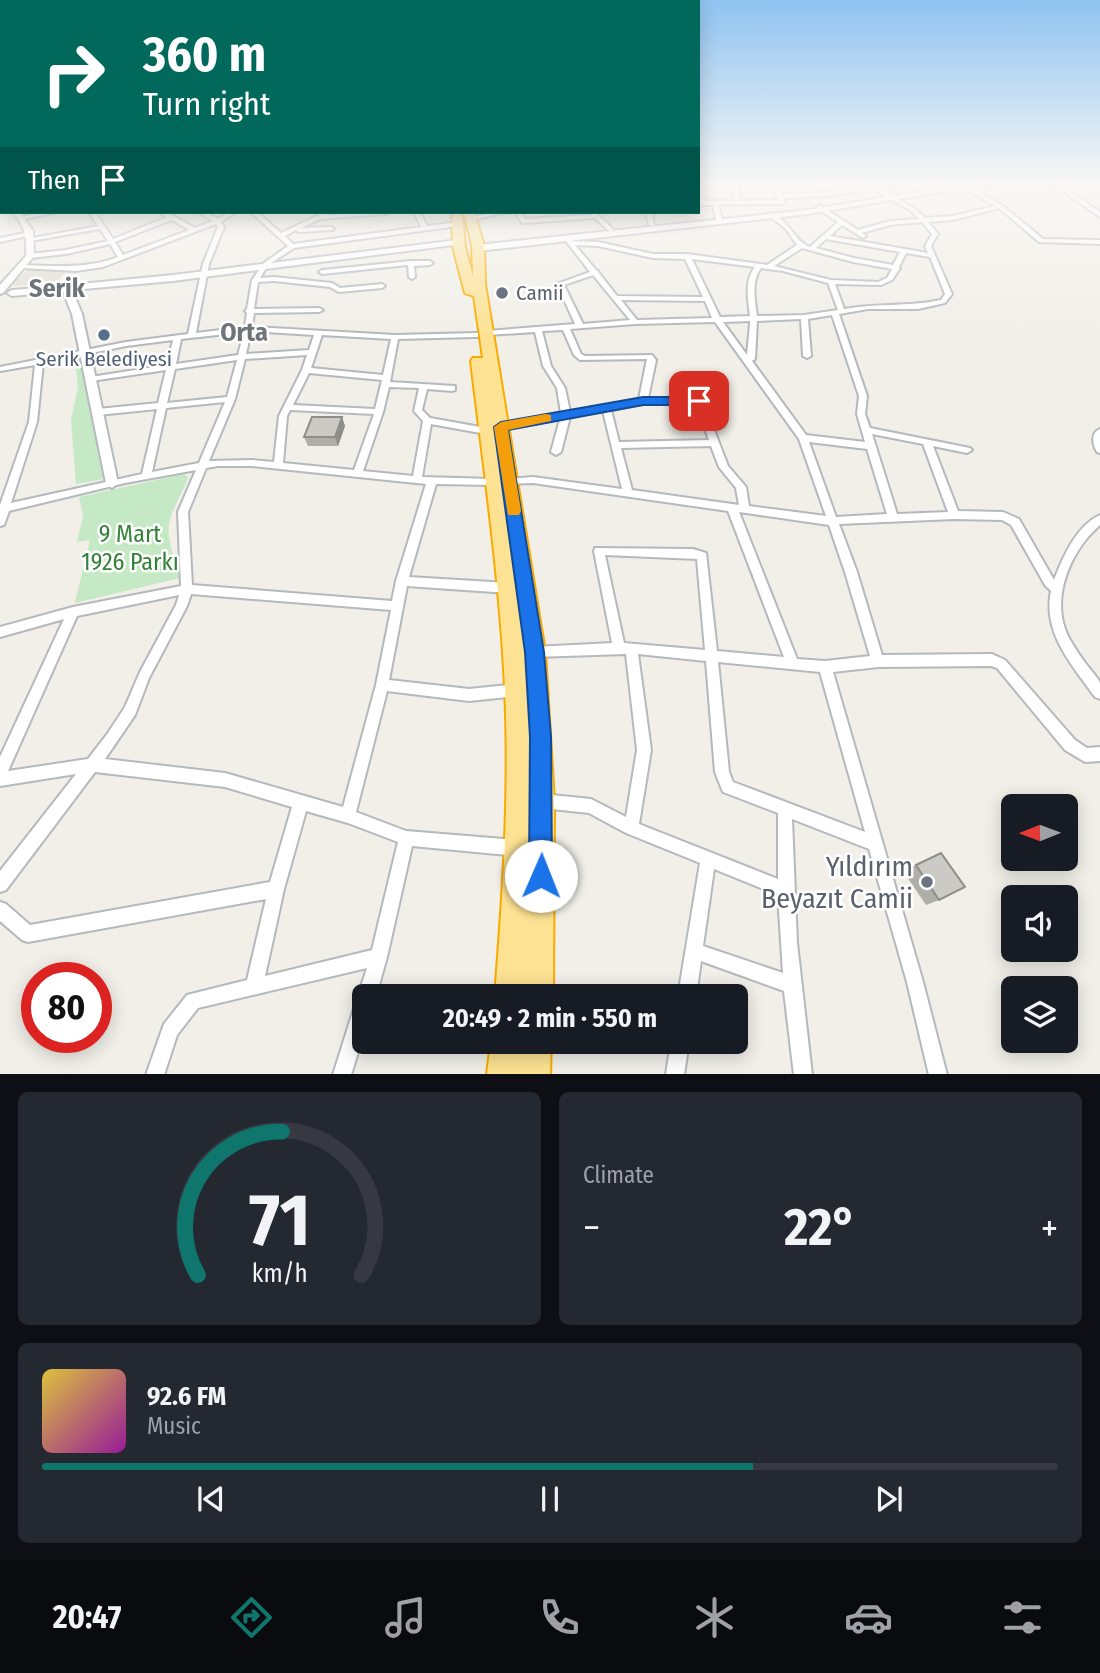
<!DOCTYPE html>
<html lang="en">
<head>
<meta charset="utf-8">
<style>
	body { margin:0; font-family:"Fira Sans Condensed",sans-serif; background:#242831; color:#f1f3f6; height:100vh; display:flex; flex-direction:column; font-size:26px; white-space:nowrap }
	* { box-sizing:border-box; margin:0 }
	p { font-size:23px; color:#9ea1a6 }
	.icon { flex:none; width:38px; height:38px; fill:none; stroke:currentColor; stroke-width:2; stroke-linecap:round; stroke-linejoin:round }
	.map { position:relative; height:1074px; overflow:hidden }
	.sheet { display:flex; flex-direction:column; gap:18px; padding:18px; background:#0d0f14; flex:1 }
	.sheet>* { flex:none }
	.guide { position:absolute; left:0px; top:0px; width:700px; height:214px; box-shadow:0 4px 18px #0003; background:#00695c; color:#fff; overflow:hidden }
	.needle { width:46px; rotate:269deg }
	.buttons { position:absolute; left:1001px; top:794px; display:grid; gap:14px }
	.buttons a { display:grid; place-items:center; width:77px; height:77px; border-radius:10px; background:#171b24; box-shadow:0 4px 18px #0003; font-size:35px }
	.speed { position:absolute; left:21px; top:962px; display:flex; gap:14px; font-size:35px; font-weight:700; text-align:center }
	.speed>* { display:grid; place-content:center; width:91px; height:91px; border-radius:50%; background:#171b24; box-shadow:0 4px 18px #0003; line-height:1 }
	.speed .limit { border:10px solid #d22; background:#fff; color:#111 }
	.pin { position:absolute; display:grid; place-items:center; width:60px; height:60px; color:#fff; margin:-30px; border-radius:14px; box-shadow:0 4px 10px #0006 }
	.me { position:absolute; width:77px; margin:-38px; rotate:1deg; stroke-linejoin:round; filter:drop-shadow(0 0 5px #0008) }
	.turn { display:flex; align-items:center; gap:24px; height:147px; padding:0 28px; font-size:32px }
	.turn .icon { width:91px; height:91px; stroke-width:2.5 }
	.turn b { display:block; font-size:49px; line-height:60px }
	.then { display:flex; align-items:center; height:66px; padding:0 28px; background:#0003; gap:14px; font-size:26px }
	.big { font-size:52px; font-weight:700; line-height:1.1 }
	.sheet .widget { flex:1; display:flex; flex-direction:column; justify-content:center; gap:10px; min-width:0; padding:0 24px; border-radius:10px; background:#242831 }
	.sheet .dial { align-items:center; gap:0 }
	.dial svg { height:182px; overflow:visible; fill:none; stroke:#363941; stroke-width:7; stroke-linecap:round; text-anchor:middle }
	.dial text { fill:#f1f3f6; stroke:none }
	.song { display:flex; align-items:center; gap:21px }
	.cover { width:84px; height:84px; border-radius:10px; background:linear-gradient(135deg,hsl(50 70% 55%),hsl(300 70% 35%)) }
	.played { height:7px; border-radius:4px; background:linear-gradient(90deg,#0f766e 70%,#363941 70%) }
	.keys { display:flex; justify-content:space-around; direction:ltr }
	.heat { display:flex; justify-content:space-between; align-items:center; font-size:38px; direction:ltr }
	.sheet .tiles { flex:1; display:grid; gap:18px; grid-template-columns:1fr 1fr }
	.widget:last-child { grid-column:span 2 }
	.trip { position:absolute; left:352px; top:984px; width:396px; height:70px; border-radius:10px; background:#171b24; box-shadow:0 4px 18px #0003; font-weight:700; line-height:70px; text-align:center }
	.dock { display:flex; height:112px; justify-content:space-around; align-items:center; background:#090b0e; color:#9ea1a6 }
	.dock .icon { width:49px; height:49px }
	.dock .active { color:#0f766e }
	.dock b { font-size:32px; color:#f1f3f6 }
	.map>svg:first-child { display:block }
	.education { fill:#e1ded6 }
	.green { fill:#c5e8c5 }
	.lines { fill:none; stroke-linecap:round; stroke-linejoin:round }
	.street-casing { stroke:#b5b8bc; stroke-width:4 }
	.secondary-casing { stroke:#b6babf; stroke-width:4 }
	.highway-casing { stroke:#f9ab00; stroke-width:4 }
	.street { fill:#fff; fill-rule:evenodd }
	.secondary { fill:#fff; fill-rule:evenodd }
	.highway { fill:#fde293; fill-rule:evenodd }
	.wall { fill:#afaea9 }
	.shaded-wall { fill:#8f8d8a }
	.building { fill:#cccac5; stroke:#8f8d8a; stroke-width:2 }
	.route { fill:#1a73e8; stroke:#114b97; stroke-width:2 }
	.slow { fill:#f59e0b }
	.worship-dot { fill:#6b7280; stroke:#fff; stroke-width:2.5 }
	.service-dot { fill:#5c6f8a; stroke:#fff; stroke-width:2.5 }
	.labels { text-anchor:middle; stroke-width:5; stroke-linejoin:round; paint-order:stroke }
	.far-worship-label { font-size:21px; fill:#5b616d; stroke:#fff; text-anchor:start }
	.far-service-label { font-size:21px; fill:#4e5e75; stroke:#fff }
	.park-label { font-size:24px; fill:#348238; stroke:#fff }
	.far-district-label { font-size:26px; font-weight:bold; fill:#70757a; stroke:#fff }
	.near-worship-label { font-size:28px; fill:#5b616d; stroke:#fff; text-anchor:end }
</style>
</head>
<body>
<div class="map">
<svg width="1100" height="1075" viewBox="0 0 1100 1075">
	<rect width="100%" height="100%" fill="#f1efe8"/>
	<path class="education" d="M54 268 67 270 55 283 14 286 13 283 29 269Z"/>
	<path class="green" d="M83 354 104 479 76 484 71 420 78 387 75 357Z
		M184 474 188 477C183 493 172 508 169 524 166 540 176 562 180 578L75 603 90 540 77 542 83 516 79 497Z"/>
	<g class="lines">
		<defs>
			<path id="street" d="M0 184H2V187H0Z
				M699 184H704L706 201H733L734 184H739V201L778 200 771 184H775L781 194 829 192 874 185 877 187 829 196 783 198 785 202 782 204H718L722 219 719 221 716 219 713 205H698V201H700Z
				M931 184H938L944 187 941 189Z
				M958 184H963L1002 205 1043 239 1100 240V244L1039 242 999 208 953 220 928 222 938 234 931 246 952 294 945 303 918 309H868L839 314 867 396 865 414 870 428 970 448 972 450 967 453 933 446 958 511 1003 512 1019 519 1054 580C1063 557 1076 526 1100 515V525C1070 551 1049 600 1069 638 1075 649 1082 659 1090 669 1093 673 1098 678 1100 683 1100 687 1100 694 1100 699L1095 697C1073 666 1042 633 1051 591L1045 585 1011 525 1002 520 954 519 839 524 857 572 882 655 992 654 1005 660 1075 740 1087 748 1100 747V761L1085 762 1065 750 997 668 991 666 878 667 833 672 923 982 947 1075H929L907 982 869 849 792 819 797 943 812 1075H794L784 991 701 961 696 996H678L700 863 626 833 589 813 542 808 537 806 535 801 537 796 542 794 591 799 626 817 637 750 626 654 534 657 530 656 528 652 530 648 534 647 612 643 594 551 595 548 693 549 706 553 717 651 784 657 728 511 533 483 506 484 504 482 506 480 509 479 533 477 622 489 603 411 570 417 561 452 556 455 551 452 560 419 501 430 498 429 497 427 501 424 561 413 557 388 543 366 535 332 487 335 483 333 487 331 575 324 557 284 590 272 566 241V239H570L572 241 598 242 653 254H687L767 265 797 245 786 229 768 215V213C789 217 794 242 810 247L838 222 817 208V206L819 205 858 230 890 221 919 219 910 210 887 197V195L889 194 914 208 925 218 953 216 995 206ZM922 222 932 234 925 246 928 253 830 236 842 225 863 238 866 236 862 233 890 225ZM826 239 900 252 893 265 854 258 816 248ZM575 245 598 246 653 258 685 259 703 297 617 296 599 273 598 271 596 270ZM802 248 853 262 892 269 887 278 878 282 831 280 774 266ZM906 253 930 257 945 294 941 300C908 307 877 303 844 309L835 284 881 285 892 280 900 268 899 267ZM692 259 755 267C744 280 748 301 750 316L720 317ZM761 268 783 271 828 283 838 310 804 315 757 316C755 301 751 281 761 268ZM593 275 630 320 583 324 564 285ZM621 300 705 301 712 318 637 320ZM832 315 859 396 857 414 865 442 806 435 752 361 755 359 757 321 801 319 803 356 807 358 811 356 808 319ZM750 321V324L747 355 723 322ZM715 322 799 439 826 516 749 506 746 487 728 466 702 399 648 398 656 360 652 355 585 356 581 354 570 329 635 324ZM563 330 574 355 580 360 647 359 639 399 570 412 565 388 551 366 542 331ZM643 404H696L709 440 619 442 611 410ZM872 434 923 444 948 512 897 514ZM809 442 867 449 887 514 836 517ZM711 446 719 467 736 488 739 505 632 490 621 448ZM739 512 829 525 845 572 870 656 825 661 797 659ZM605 555 697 559 705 650 624 643ZM638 654 706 661 715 772 723 792 778 813V879L639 824 651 750ZM718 662 820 672 865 832 733 782 729 772ZM714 869 778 895 783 973 703 946Z
				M1053 184H1059L1100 212V217Z
				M0 205H2V209H0Z
				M46 212H58L24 219 21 217Z
				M89 212H95L113 239 167 217 159 212H166L195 228 213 221 198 212H205L218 219 228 212H235L221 222 224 227 209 264 196 333 245 327 247 313 245 311 247 309 252 280 264 263 288 246 251 212H257L281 233 323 213 326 215 389 212 386 214 320 219 301 228 331 227 334 229 333 230 299 232 296 230 285 236 293 244 421 227 414 212H420L427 226 458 222 461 224 458 226 294 248 268 265 260 278 274 277 332 283 340 288 382 284 385 286 382 288 339 292 330 287 274 281 258 282 254 309 319 308 323 310 319 312 254 313 252 327 395 335 478 333V337H475L398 339 390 382 455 386V390L452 391 427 389 422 410 430 418 486 428 490 431 486 434 431 424 422 477 493 479 498 482 493 485 436 484 409 577 508 583 512 585 514 588 512 591 508 593 407 586 389 680 469 689 517 684 521 686 523 690 521 694 517 696 469 701 387 691 356 812 406 831 517 840 522 843 525 848 522 853 517 856 412 846 387 957 376 996H364V1033L351 1075H333L355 1005 359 998 358 996 367 968 198 1008 177 1035 164 1075H146L164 1024 187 995 247 980 266 899 28 942 22 940 0 921V902L6 904 30 925 270 882 292 807 225 787 95 772 6 890 0 892V871L76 774 0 786V757L64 619 0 637V627L73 607 181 586 178 512 196 470 125 483 9 511 4 525 0 526V505L29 422 35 365 0 371V367L126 342 188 334 203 264 218 227 216 224 103 267 76 271 21 268V266L23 265C56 266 87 269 118 257L110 244 66 254 30 258 27 256 30 254 66 250 108 241 100 229 30 241 27 239 98 226ZM172 220 189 230 123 255 115 242ZM251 331 314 335 309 350 246 354ZM244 332 238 355 176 364 181 339ZM322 335 391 339 383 375 311 368ZM173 340 167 365 91 377 87 379 91 381 166 370 158 403 98 409 94 412 98 415 157 409 142 474 11 503 37 422 43 363 126 346ZM307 355 302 370 279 416 274 462 252 460 209 461 235 399 245 359ZM237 360 227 397 167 403 175 369ZM309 373 382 380 375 409 293 405ZM389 387 419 388 414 411 423 421 413 476 363 471 383 412ZM225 402 199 463 152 472 166 408ZM290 410 374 414 354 470 283 463 287 416ZM218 466H252L426 484 396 581 392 601 192 585 188 512 206 468ZM191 594 391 610 376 685 343 807 225 773 105 759 135 715 149 678 187 606ZM179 595 176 605 140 672 125 707 108 733 88 759 8 771 77 616ZM306 811 348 823 398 842 372 950 265 976 284 889Z
				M497 212H509L471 220 468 218Z
				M515 212H521L525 219 591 215 589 212H595L614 230 609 231 595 218 523 223 521 222Z
				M646 212H652L654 226 649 225Z
				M30 232 32 233V235L0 242V238Z
				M411 261H430L433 263 430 265 414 266 415 277 412 279 409 277 408 265 322 274 319 272 322 270Z
				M1100 429V453L1097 452C1093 445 1090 433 1100 429Z
				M671 1041H689L684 1075H666Z"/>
			<path id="secondary" d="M866 184H874L892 196 972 184H988L808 214 478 251 474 248 478 245 808 210 886 197Z
				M12 212H20L33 231 34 256 3 293 0 294V285L26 256C27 237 25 225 12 212Z
				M458 240H461V244L173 281 72 290 82 314 118 483 112 488 106 483 72 314 63 291 12 296 7 293 12 290 62 286 66 283 70 285 173 275Z"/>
			<path id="highway" d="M452 212H462L465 247 473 276 472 245 464 212H474L484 245 485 284 545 652 554 801 553 996H495C503 894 510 791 505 688 500 579 484 470 471 361L473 358H483L474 296 465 293 453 247Z
				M491 1041H551L550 1075H487Z"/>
		</defs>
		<use href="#street" class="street-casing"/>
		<use href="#secondary" class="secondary-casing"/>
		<use href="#highway" class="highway-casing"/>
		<use href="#street" class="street"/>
		<use href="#secondary" class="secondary"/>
		<use href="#highway" class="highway"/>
	</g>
	<path class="wall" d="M342 417 345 426 338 446H308L304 437Z
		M941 853 939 900 926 905 903 871Z"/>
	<path class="shaded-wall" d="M342 417 345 426 338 446 335 437Z"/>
	<path class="building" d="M312 417H342L335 437H304Z
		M941 853 965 887 939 900 916 865Z"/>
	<linearGradient id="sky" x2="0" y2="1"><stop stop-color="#8fc3f1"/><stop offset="0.55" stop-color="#f9f8f5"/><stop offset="1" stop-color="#f9f8f5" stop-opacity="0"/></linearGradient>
	<rect width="1100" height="334" fill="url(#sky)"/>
	<path class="route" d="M643 397H699L705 401 699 405H643L508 430 544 652 551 737 552 876 549 884 541 888 532 884 529 876 530 737 525 652 494 427 501 422Z"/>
	<path class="slow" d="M546 414 551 415V421L508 430 521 511 519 515H508L494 427 501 422Z"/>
	<g class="worship-dot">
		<circle cx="502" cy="293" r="7"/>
		<circle cx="927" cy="882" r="7"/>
	</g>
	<circle class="service-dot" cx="104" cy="335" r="7"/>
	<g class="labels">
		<g class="far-worship-label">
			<text x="516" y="300">Camii</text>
		</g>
		<g class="far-service-label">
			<text x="104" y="366">Serik Belediyesi</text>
		</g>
		<g class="park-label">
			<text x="130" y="542">9 Mart<tspan x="130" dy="28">1926 Parkı</tspan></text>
		</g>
		<g class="far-district-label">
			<text x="57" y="297">Serik</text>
			<text x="244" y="341">Orta</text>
		</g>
		<g class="near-worship-label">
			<text x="913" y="876">Yıldırım<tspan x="913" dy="32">Beyazıt Camii</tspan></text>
		</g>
	</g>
</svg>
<div class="buttons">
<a><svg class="needle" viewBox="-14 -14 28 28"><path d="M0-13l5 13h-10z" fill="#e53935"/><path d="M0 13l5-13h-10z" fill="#9ea1a6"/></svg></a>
<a><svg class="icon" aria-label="sound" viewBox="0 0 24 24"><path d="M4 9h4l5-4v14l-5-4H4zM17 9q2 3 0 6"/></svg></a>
<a><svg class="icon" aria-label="layers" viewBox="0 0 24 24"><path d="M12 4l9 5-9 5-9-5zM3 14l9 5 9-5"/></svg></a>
</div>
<div class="speed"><div class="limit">80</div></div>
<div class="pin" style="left:699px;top:401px;background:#d93025"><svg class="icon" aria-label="arrive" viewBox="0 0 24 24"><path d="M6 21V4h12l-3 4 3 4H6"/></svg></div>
<svg class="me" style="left:541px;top:876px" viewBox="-20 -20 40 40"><circle r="19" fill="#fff"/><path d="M0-13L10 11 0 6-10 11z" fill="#1a73e8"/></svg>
<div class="trip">20:49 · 2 min · 550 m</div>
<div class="guide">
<div class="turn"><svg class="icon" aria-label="right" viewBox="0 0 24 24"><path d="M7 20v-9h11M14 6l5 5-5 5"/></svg><div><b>360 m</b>Turn right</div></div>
<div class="then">Then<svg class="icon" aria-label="arrive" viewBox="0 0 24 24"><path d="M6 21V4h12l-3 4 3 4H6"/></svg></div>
</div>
</div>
<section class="sheet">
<div class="tiles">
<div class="widget dial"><svg viewBox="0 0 100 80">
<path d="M14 69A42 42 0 1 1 86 69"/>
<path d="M14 69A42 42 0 0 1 51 6" stroke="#0f766e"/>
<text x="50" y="56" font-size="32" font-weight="700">71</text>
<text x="50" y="72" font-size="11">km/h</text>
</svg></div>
<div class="widget"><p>Climate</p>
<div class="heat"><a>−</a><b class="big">22°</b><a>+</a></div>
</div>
<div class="widget">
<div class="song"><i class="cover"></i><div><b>92.6 FM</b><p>Music</p></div></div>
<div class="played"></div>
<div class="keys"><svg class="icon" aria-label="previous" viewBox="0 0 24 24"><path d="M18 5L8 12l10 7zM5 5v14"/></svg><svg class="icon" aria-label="pause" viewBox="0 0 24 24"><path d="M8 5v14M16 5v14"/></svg><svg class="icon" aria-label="next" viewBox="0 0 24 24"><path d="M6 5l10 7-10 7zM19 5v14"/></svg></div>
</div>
</div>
</section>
<nav class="dock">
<b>20:47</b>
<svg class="icon active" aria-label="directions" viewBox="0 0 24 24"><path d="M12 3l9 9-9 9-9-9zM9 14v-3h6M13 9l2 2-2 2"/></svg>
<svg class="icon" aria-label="music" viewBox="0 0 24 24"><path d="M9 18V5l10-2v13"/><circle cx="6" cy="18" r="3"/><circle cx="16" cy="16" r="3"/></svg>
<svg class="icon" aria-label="phone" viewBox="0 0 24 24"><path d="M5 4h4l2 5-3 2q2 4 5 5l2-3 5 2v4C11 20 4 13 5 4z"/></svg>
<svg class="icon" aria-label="climate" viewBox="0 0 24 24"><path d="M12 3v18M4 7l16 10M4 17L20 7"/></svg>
<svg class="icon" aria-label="car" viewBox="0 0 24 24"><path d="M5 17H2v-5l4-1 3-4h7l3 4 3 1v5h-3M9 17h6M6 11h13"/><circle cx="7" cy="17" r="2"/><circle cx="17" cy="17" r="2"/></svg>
<svg class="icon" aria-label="filters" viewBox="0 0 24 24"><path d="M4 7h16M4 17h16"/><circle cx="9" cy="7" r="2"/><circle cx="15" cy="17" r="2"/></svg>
</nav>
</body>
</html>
